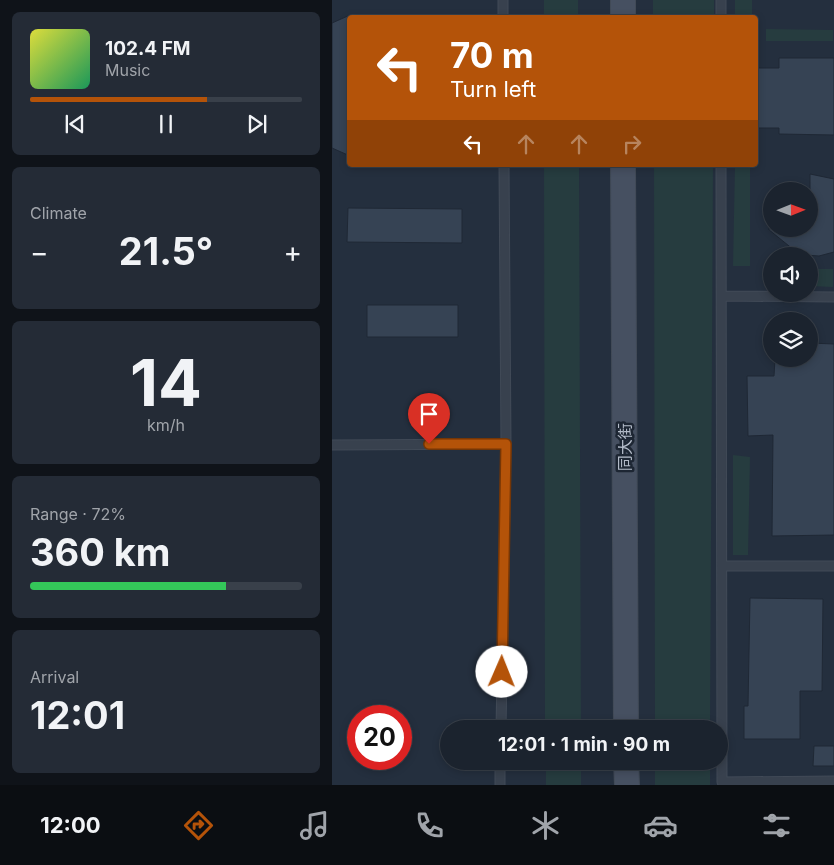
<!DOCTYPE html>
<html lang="en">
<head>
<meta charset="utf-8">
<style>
	body { margin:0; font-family:Inter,"Noto Sans SC",sans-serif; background:#242b36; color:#f1f3f6; height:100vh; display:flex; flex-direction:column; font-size:19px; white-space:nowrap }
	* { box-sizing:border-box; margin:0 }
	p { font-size:16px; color:#a0a4aa }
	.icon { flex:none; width:28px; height:28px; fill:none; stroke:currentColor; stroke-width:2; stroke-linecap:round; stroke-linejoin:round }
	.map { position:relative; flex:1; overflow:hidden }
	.side { display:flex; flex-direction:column; gap:12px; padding:12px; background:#0f1319; width:332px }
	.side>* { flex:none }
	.banner { position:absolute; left:15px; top:15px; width:411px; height:152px; border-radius:5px; box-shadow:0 2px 8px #0003,0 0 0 1px #39404a; background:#b45309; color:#fff; overflow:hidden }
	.needle { width:32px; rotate:89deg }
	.controls { position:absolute; left:431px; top:182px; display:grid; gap:10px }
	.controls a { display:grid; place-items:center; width:55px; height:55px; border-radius:50%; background:#1b232e; box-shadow:0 2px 8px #0003,0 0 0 1px #39404a; font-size:25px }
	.speed { position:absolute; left:15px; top:705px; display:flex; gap:10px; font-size:25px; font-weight:700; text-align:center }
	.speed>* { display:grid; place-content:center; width:65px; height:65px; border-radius:50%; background:#1b232e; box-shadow:0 2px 8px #0003,0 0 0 1px #39404a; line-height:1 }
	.speed .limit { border:8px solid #d22; background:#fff; color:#111 }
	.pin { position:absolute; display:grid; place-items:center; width:42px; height:42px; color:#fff; margin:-51px -21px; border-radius:50% 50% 50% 0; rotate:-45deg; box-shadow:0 0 5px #0007 }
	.pin .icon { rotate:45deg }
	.me { position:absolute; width:55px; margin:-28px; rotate:1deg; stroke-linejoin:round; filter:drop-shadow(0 0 4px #0008) }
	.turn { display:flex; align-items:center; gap:18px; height:105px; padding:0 20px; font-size:22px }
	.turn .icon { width:65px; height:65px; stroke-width:2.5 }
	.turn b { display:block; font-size:35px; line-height:42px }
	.lanes { display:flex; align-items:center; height:48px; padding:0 20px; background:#0003; justify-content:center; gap:25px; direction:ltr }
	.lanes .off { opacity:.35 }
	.big { font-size:38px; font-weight:700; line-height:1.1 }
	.side .widget { flex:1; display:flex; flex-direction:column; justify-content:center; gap:8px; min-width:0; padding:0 18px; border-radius:8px; background:#242b36 }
	.side .dial { align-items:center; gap:0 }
	.dial b { font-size:65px; line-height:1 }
	.song { display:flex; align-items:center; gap:15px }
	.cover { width:60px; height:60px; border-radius:8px; background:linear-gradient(135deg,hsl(60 70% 55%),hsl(150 70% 35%)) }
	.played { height:5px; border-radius:2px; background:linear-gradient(90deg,#b45309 65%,#39404a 65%) }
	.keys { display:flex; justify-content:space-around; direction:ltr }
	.heat { display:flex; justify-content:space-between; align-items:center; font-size:28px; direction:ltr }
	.charge { height:8px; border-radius:4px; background:linear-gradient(90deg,#34c759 72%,#39404a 0) }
	.trip { position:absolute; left:108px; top:720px; width:288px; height:50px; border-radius:25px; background:#1b232e; box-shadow:0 2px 8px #0003,0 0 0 1px #39404a; font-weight:700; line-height:50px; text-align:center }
	.tab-bar { display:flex; height:80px; justify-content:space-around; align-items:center; background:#0b0e12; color:#a0a4aa }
	.tab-bar .icon { width:35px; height:35px }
	.tab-bar .active { color:#b45309 }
	.tab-bar b { font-size:22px; color:#f1f3f6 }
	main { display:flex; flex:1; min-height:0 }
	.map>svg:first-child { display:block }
	.green { fill:#263c3f }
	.building { fill:#364354; stroke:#1f2835 }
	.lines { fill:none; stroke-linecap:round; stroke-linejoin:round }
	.lane-casing { stroke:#414a57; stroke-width:11 }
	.secondary-casing { stroke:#414a57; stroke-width:26 }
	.lane { stroke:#38414e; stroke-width:9 }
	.secondary { stroke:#465061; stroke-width:24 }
	.route-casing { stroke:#753606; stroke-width:12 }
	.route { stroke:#b45309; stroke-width:9 }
	.labels { text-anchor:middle; stroke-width:5; stroke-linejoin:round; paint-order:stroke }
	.street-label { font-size:16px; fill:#b4bcc9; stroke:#1d2633 }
</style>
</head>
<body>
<main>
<section class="side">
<div class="widget">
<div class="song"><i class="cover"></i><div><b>102.4 FM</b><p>Music</p></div></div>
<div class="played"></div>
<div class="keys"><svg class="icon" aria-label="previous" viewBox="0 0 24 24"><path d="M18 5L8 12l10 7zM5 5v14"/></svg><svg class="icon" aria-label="pause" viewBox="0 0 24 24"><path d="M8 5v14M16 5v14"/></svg><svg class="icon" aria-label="next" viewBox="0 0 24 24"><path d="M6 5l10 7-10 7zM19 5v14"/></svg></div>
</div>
<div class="widget"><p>Climate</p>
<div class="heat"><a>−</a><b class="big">21.5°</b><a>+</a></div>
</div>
<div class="widget dial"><b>14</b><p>km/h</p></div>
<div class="widget"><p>Range · 72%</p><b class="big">360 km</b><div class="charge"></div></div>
<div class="widget"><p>Arrival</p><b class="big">12:01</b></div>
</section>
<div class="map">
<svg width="502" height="785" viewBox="0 0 502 785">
	<rect width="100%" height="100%" fill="#242f3e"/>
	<path class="green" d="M212 0H246V17H212Z
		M321 0H382V17H321Z
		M403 0H420V17H403Z
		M434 29 501 30V41H434Z
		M212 165H247L249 729H213Z
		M322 165H381L378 729H323Z
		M403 165H418V266H401Z
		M478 269H501V287L478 286Z
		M401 455 418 457 416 555H401Z
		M214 761H249V785H214Z
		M323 761H378V785H323Z"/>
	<path class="building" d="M18 15V156L0 148V23Z
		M447 58H502V135L447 134V128H424V68H447Z
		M478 174 502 179V252L487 256 474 255 462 250 436 229H478Z
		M16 208 130 209V243L15 242Z
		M35 305H126V337H35Z
		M478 343 502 344V535L440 536 441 435 416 436 415 376H442L443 359H478Z
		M418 598 491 599 490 691H468V739H412V706H416Z
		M482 746H502V766H481Z"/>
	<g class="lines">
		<defs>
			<path id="lane" d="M171 0V18
				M389 0V18
				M389 165 390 782 502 781
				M390 296 502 297
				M0 445 174 444
				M390 566H502
				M169 729 174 444 172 165
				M168 785V761"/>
			<path id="secondary" d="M291 0V18
				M291 165 294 729
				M294 761 295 785"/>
		</defs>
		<use href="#lane" class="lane-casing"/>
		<use href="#secondary" class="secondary-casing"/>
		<use href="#lane" class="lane"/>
		<use href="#secondary" class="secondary"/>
	</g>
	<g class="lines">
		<defs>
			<path id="route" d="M97 444H174L170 672"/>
		</defs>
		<use href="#route" class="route-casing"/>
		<use href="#route" class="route"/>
	</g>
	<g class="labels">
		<g class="street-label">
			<text transform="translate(293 447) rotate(-90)" y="6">同大街</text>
		</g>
	</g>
</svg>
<div class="controls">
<a><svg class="needle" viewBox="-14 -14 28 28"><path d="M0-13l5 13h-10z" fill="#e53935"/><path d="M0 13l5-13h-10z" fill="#a0a4aa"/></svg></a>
<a><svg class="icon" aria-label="sound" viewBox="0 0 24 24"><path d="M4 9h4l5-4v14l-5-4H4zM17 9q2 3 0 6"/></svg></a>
<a><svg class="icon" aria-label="layers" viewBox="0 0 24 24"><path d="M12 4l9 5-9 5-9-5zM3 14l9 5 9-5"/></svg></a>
</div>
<div class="speed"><div class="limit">20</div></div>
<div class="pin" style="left:97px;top:444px;background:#d93025"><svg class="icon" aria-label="arrive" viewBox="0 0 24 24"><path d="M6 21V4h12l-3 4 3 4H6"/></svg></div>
<svg class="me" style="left:170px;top:672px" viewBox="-20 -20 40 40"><circle r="19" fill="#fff"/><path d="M0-13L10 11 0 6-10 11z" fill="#b45309"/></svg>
<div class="trip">12:01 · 1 min · 90 m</div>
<div class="banner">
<div class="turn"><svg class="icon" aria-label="left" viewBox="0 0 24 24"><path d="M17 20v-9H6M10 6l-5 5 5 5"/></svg><div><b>70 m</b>Turn left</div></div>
<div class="lanes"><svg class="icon" aria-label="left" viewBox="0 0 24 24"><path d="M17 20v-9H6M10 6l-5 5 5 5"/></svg><svg class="icon off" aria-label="ahead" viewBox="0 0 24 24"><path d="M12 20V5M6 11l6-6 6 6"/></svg><svg class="icon off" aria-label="ahead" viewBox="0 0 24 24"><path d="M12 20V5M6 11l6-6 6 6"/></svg><svg class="icon off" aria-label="right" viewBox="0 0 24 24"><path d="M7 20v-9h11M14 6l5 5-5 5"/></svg></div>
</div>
</div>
</main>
<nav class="tab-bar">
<b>12:00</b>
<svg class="icon active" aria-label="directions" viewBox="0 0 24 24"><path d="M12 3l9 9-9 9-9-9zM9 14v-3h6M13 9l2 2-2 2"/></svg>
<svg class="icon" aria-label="music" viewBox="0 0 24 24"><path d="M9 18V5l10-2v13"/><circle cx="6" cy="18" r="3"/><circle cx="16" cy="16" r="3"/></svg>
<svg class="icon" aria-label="phone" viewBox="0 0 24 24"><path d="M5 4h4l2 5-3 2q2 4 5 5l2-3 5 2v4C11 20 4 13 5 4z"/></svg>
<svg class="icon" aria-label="climate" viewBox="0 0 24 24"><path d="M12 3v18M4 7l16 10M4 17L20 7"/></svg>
<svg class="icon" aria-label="car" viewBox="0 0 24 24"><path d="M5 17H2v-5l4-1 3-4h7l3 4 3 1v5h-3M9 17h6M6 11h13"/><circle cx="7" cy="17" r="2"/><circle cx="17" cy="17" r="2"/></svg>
<svg class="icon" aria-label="filters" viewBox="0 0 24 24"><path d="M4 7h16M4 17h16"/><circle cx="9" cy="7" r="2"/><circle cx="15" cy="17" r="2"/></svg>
</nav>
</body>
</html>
